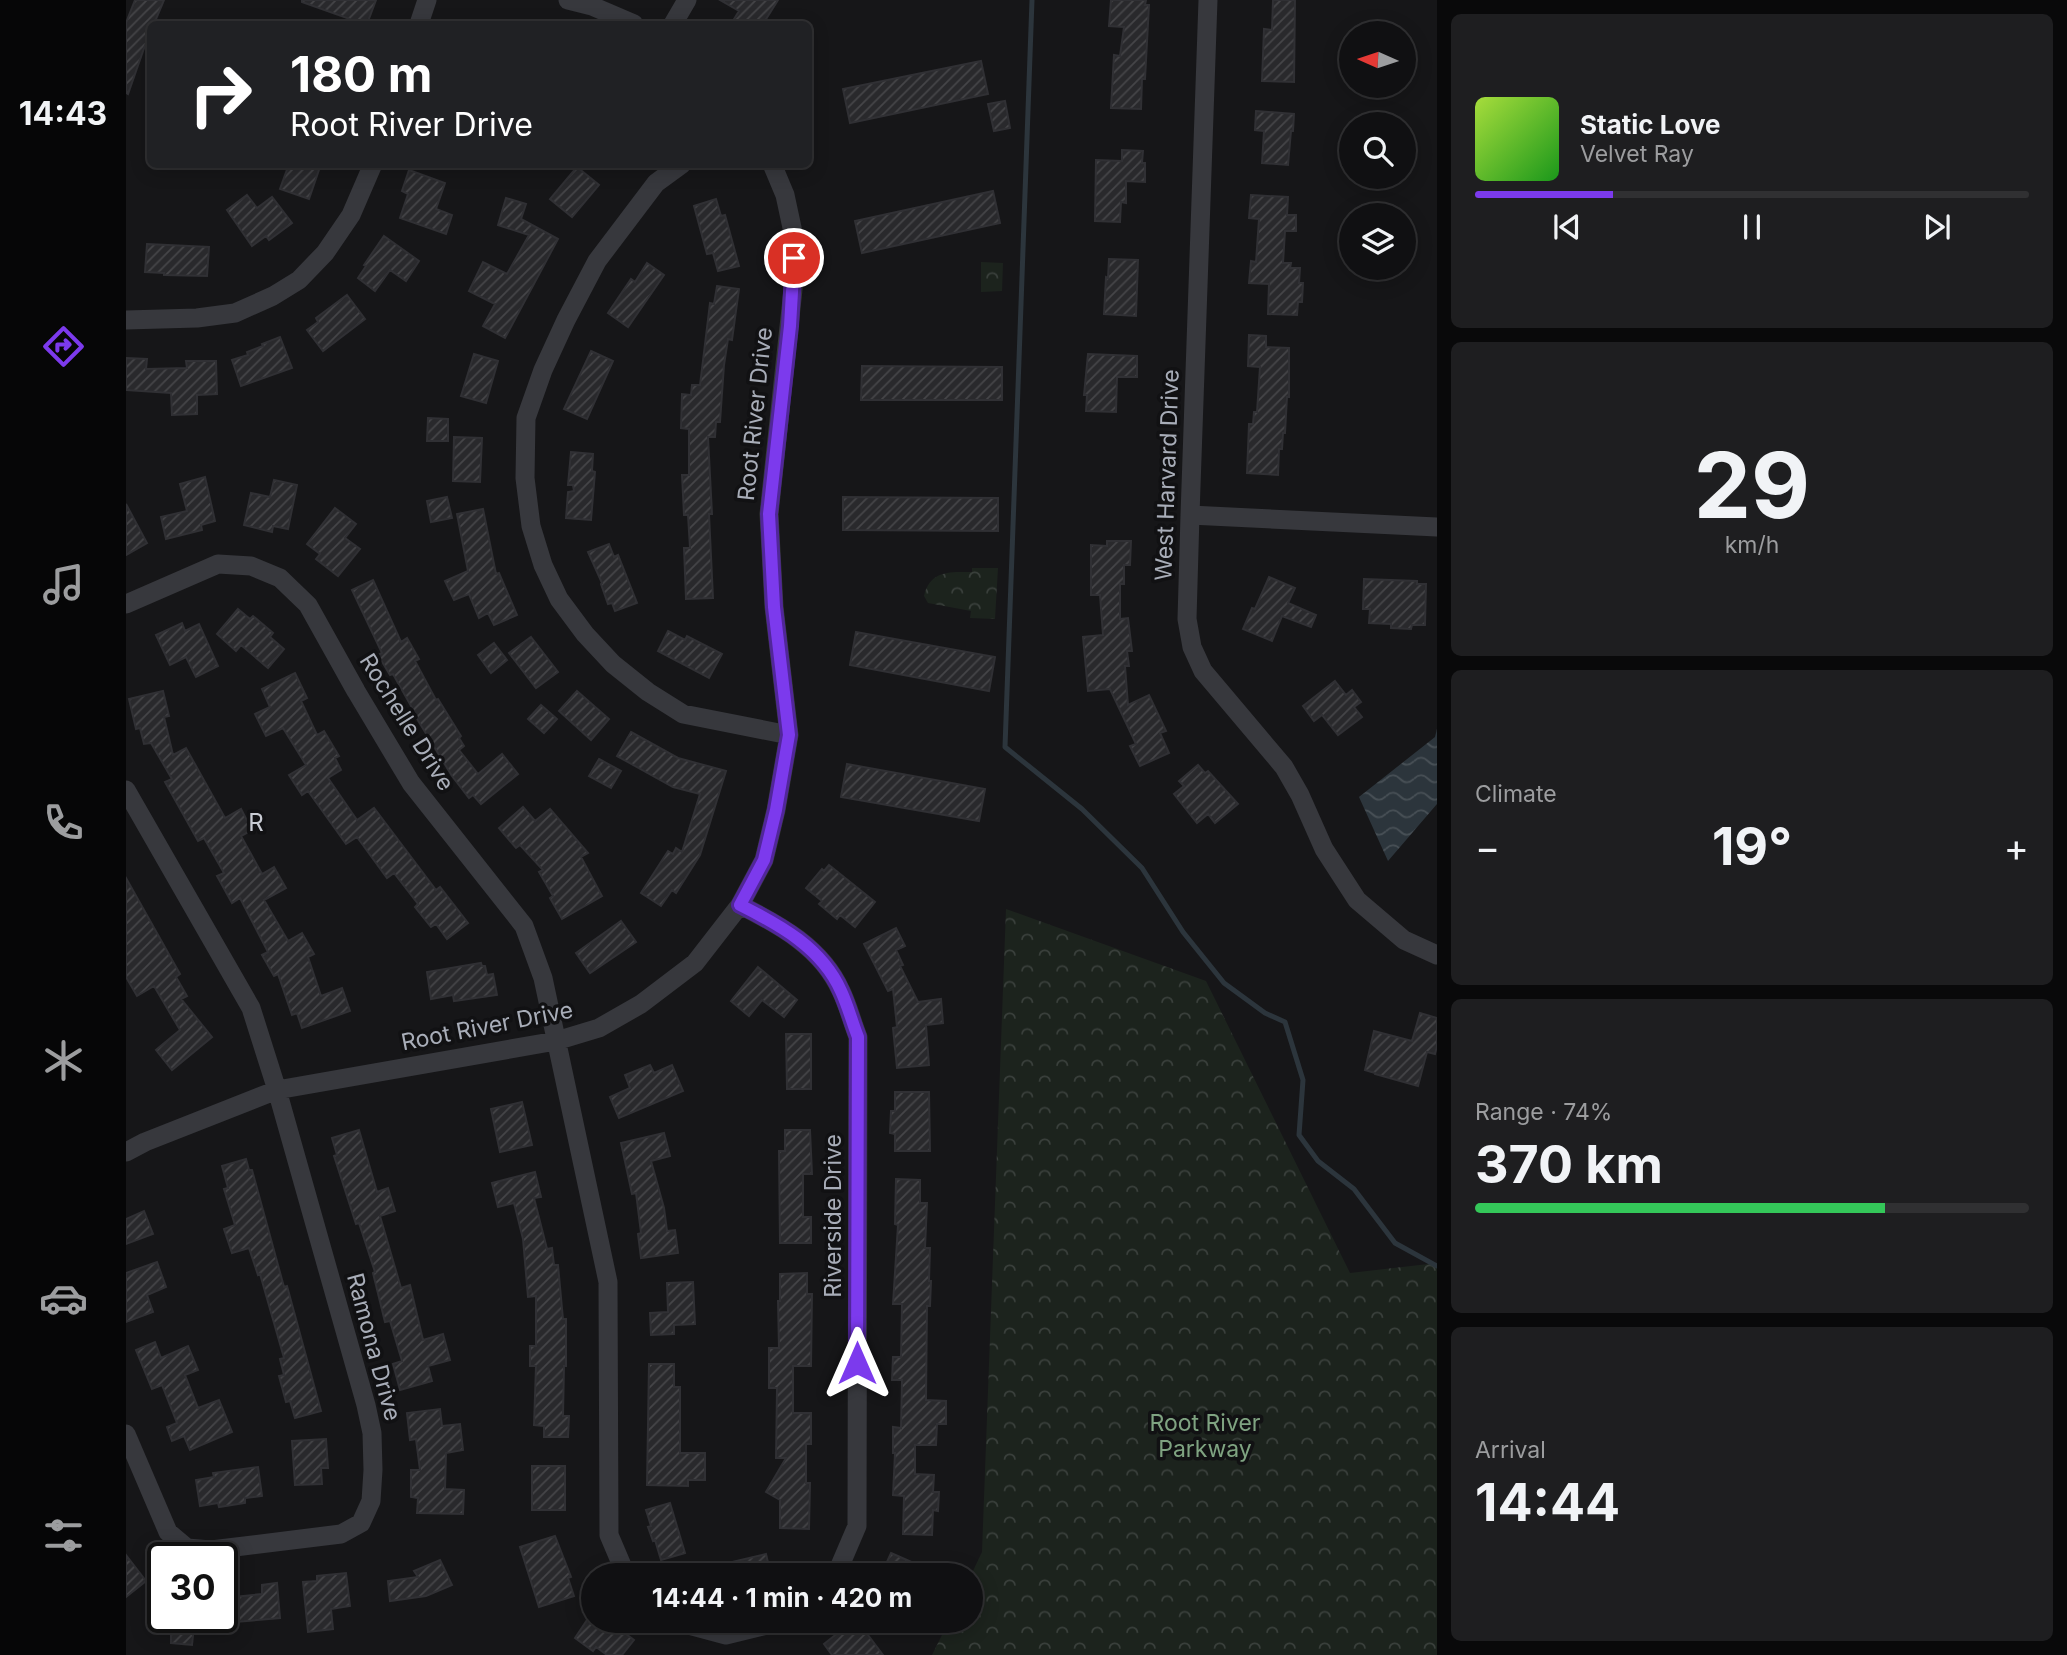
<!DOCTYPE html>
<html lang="en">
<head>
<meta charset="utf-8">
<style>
	body { margin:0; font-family:Inter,sans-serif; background:#1e1e20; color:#f1f3f6; height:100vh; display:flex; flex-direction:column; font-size:26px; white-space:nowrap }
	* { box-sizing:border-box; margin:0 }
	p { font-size:23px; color:#9c9d9f }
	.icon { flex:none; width:38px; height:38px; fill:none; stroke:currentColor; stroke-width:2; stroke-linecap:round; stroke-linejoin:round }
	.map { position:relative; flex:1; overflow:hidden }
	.sheet { display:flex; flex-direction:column; gap:14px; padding:14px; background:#09090a; width:630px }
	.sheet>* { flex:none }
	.banner { position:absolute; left:21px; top:21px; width:665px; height:147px; border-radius:10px; box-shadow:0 4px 18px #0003,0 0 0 2px #303032; background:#202124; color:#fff; overflow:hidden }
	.needle { width:46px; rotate:273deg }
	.controls { position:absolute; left:1213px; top:21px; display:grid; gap:14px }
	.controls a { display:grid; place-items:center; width:77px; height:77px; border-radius:50%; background:#101012; box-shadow:0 4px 18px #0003,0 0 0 2px #303032; font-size:35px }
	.speed { position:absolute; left:21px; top:1542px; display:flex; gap:14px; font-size:35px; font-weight:700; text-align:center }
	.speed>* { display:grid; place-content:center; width:91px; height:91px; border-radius:50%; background:#101012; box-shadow:0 4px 18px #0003,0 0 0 2px #303032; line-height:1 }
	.speed .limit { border:4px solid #111; border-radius:10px; background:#fff; color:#111 }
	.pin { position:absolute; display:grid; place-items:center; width:60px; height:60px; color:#fff; margin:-30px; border:4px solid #fff; border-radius:50%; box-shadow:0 2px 7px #0007 }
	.me { position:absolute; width:77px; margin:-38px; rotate:0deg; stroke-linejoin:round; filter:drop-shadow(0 0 5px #0008) }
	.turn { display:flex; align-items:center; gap:24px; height:147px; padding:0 28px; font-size:32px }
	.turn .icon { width:91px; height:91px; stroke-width:2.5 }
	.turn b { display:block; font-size:49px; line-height:60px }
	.big { font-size:52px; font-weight:700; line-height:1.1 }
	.sheet .widget { flex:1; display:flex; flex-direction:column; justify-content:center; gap:10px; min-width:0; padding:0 24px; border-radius:10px; background:#1e1e20 }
	.sheet .dial { align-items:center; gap:0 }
	.dial b { font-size:91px; line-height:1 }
	.song { display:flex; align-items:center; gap:21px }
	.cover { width:84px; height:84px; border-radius:10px; background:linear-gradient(135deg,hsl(80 70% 55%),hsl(120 70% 35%)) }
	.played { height:7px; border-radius:4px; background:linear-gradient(90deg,#7c3aed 25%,#303032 25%) }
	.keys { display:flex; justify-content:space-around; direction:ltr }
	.heat { display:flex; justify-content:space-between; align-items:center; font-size:38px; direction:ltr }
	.charge { height:10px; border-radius:5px; background:linear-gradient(90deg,#34c759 74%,#303032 0) }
	.trip { position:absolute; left:455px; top:1563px; width:402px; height:70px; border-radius:35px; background:#101012; box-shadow:0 4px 18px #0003,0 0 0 2px #303032; font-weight:700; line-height:70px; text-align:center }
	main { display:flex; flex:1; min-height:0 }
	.menu { display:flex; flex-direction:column; width:126px; justify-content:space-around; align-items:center; background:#060607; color:#9c9d9f }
	.menu .icon { width:49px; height:49px }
	.menu .current { color:#7c3aed }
	.menu b { font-size:32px; color:#f1f3f6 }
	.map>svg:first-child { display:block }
	.park { fill:url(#park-crowns) }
	.water { fill:url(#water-waves) }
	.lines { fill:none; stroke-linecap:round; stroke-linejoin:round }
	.stream { stroke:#2c353c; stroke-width:5 }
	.building { fill:url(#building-hatch); stroke:#303034; stroke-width:2 }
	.minor { stroke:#37383d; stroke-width:19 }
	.route-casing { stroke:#51269a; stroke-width:18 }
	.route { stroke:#7c3aed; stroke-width:12 }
	.labels { text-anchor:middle; stroke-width:7; stroke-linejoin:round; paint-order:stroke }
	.street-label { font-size:23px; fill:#a8adb8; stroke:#111113 }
	.park-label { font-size:23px; fill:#7fa381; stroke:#111113 }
	.neighbourhood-label { font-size:24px; letter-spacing:2px; fill:#c9ccd4; stroke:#111113 }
</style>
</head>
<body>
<main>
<nav class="menu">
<b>14:43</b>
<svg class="icon current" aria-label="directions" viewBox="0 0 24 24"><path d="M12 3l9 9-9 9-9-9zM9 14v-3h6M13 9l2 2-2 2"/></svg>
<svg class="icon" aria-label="music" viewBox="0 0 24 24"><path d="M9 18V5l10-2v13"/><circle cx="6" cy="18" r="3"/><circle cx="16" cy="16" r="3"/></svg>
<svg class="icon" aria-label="phone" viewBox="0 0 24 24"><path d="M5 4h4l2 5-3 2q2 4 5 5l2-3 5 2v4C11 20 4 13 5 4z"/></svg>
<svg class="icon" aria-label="climate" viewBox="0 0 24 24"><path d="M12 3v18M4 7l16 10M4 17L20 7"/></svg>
<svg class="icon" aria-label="car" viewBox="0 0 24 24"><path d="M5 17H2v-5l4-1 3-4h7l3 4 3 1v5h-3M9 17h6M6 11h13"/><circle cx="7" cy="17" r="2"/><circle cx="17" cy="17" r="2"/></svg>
<svg class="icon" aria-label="filters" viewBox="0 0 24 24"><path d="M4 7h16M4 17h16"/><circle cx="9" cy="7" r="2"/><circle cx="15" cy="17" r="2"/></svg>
</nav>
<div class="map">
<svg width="1311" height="1655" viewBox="0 0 1311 1655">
	<defs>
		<pattern id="park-crowns" width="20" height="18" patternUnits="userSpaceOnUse" patternTransform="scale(1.75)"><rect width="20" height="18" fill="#1c231d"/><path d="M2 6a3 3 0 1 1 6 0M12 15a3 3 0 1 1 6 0" fill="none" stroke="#3a403c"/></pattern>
		<pattern id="water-waves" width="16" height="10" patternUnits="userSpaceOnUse" patternTransform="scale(1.75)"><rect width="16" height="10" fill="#2c353c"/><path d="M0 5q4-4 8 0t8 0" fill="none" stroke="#485056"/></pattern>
		<pattern id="building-hatch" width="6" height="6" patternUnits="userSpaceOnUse" patternTransform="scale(1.75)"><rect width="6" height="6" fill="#29292c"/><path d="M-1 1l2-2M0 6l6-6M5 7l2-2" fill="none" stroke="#454548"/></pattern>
	</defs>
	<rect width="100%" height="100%" fill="#161618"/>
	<path class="park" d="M855 262 877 263 876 291 855 292Z
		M846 568H872L869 619 844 618 845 611 802 603 798 596C804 570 824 572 846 572Z
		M880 909 1080 981 1224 1273 1311 1263V1655H806L823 1621 845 1620V1575L856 1552Z"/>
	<path class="water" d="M1311 729V804L1262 861 1233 797 1309 737Z"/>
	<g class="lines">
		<path class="stream" d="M906 0 879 747 956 809 1016 868 1057 932 1098 983 1139 1013 1159 1022 1177 1080 1173 1135 1192 1161 1228 1189 1269 1243 1311 1266"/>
	</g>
	<path class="building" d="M9 0H38L28 24H24V31L2 94 0 93V23Z
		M176 0H250L241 24H222L224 19 176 2Z
		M594 0H652L637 24H605L613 11Z
		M985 0H1020L1019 5H1023L1019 79H1016L1015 109 985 108 988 55 994 56 998 27 983 26Z
		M1147 0H1169L1168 82 1136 81 1138 29 1146 30Z
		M855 61 862 94 724 123 717 89Z
		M879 101 884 128 868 131 862 104Z
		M1130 111 1168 114 1167 131H1165L1162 165 1136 163 1138 131 1129 130Z
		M996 150 1017 151 1016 163H1019V182L1000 181V203L995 202 994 222 969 221 970 160 996 161Z
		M163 164H195L183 199 154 189Z
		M451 167 473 185 446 217 424 199Z
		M283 170 319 183 310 209 326 215 320 234 274 218 282 194 276 191Z
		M867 191 874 223 736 253 729 221Z
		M121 195 131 208 146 197 166 223 143 240 140 236 126 246 101 210Z
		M1125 195 1162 197 1161 215H1170V231H1159L1157 263H1165L1164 268H1174L1173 283H1177L1176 302H1172L1171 315 1142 314 1143 284 1123 283 1125 261 1130 262 1133 219 1123 218Z
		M380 198 400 204 395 219 432 239 379 338 357 326 369 304 343 291 357 262 381 274 403 235 372 225Z
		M590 199 595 216 599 215 613 266 592 271 587 253 581 254 568 206Z
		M258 236 293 261 280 281 264 270 249 291 232 278 240 266 238 265Z
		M21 244 83 247 81 276 38 275V273L19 272Z
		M983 259 1012 260 1010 316 978 314 980 277 982 278Z
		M521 263 538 275 502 327 482 313 505 279 509 282Z
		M591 286 613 289 606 340 602 339 598 365 594 422H590L589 437H582L586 514H583L587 598 560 599 558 548H564L562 515H558L556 475H563V429L555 428 556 394 565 395 566 385H574L584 303 588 304Z
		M221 295 239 319 197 351 181 330 192 322 190 318Z
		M1123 335 1140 336V347L1163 348V397H1161L1159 433H1157L1156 449H1153L1152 475 1121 473 1123 424H1127L1128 412H1131L1134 367 1122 366Z
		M154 337 166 368 115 386 106 360 122 355 121 352 137 346 136 344Z
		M465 351 487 361 461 419 438 409Z
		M348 354 372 361 360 403 335 396Z
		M962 354 1011 356V377H991L990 412 960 411 961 395H958Z
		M0 358 21 359 20 369 61 368 60 361H90L91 394 71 395V414L46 415 45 393 0 390Z
		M736 366 876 367V400H735Z
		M302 418 322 419V441H301Z
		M328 437 356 438 354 482 327 481Z
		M445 452 467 454 466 471 469 472 465 520 440 518 442 492 448 491 447 485H442Z
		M79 477 89 521 75 525 76 530 40 539 35 517 61 511 54 484Z
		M148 480 171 485 162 529 147 526 146 532 118 525 125 493 144 497Z
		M321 497 326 518 305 522 301 501Z
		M717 497 872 498V531L717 530Z
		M0 504 21 543 0 555Z
		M209 508 230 524 219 538 234 549 212 576 190 559 194 554 181 544Z
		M357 509 370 574 373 573 391 615 368 625 362 613 353 618 343 594 328 600 319 581 342 571 331 514Z
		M981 541H1005L1004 565H998V584H994V619L1002 618 1006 651H1001L1003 666H999L1002 705 1023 695 1040 731 1034 733 1043 753 1014 766 1004 746 1010 744 984 689 962 691 957 637 977 635 974 595H965V545L981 546Z
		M483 544 488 557 492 555 511 603 489 611 486 603 482 604 475 584 476 583 462 552Z
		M1143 577 1169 588 1162 603 1190 615 1185 627 1156 616 1146 641 1117 629 1126 608 1129 609Z
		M1238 579 1291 581V584H1300L1299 625H1286L1285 629 1265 628V624L1243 623 1244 609H1237Z
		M247 580 275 642 281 638 293 659 289 661 310 700 312 699 335 736 333 738 338 746 333 750 352 774 376 754 392 774 355 804 347 795 343 798 326 776 288 714 289 713 267 674 264 675 252 655 256 653 226 590Z
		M112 609 124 619 127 616 147 633 144 637 158 649 142 668 115 645 110 651 91 634Z
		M56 623 59 631 73 624 92 666 70 677 60 657 44 665 30 635Z
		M542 631 559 640 561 636 596 654 583 678 532 651Z
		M730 632 869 657 863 691 724 665Z
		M405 637 432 672 410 688 383 653Z
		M368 643 381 660 365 673 352 655Z
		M169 673 181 698 175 701 191 735 198 731 213 756 209 758 215 770 202 778 231 820 248 808 310 890 314 887 342 923 321 939 310 924 305 927 289 907 292 904 268 873 261 878 231 837 220 844 182 791 176 795 163 775 180 765 157 728 140 736 129 714 144 707 136 689Z
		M1209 681 1220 695 1226 690 1235 702 1228 707 1236 717 1212 735 1196 715 1188 721 1177 706Z
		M37 691 43 716 38 717 47 755 60 748 99 818 115 809 126 830 115 836 136 874 148 867 160 888 138 900 162 941 176 933 188 954 182 957 195 996 216 988 224 1011 176 1028 171 1013 166 1015 152 974 148 976 136 955 142 952 129 927 114 898 106 903 91 876 98 873 78 838 72 841 39 782 46 779 25 743 18 744 14 728 10 729 3 699Z
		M451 691 483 719 465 740 433 711Z
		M415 705 431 719 418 733 402 719Z
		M505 732 552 758 600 771 574 855 550 893 546 890 535 906 515 893 542 851 547 854 550 848 556 852 574 794 547 787 491 756Z
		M473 759 495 771 485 788 463 776Z
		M721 764 859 789 853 821 715 797Z
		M1072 765 1079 773 1082 771 1112 804 1089 823 1082 814 1071 823 1048 794 1058 786 1053 781Z
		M397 807 409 821 424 809 462 853 455 857 476 896 436 919 424 898 427 896 413 872 417 870 394 845 390 848 373 828Z
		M703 865 749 902 729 927 714 915 711 919 693 904 696 901 680 888 696 869 698 871Z
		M0 878 54 974 50 977 61 996 55 999 86 1037 46 1070 30 1050 54 1030 28 986 11 996 0 977Z
		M495 921 510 942 464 973 450 953Z
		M770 928 779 946 770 950 777 965 774 966 792 1002 815 999 817 1023 800 1025 803 1065 771 1068 767 1028 771 1027 767 989 762 991 738 944Z
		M355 963 356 966H359L361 975 367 974 371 995 328 1001 327 995 305 999 301 972Z
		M632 967 671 1000 658 1017 636 1000 623 1016 605 1001Z
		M1294 1013 1311 1018V1046L1309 1054 1301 1052 1292 1086 1249 1074V1073L1239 1070 1248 1031 1286 1041Z
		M660 1034H685V1089H661Z
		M524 1065 528 1073 546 1065 557 1091 493 1118 484 1097 504 1088 499 1075Z
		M769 1092H803L804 1151H769V1134L764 1133 765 1111H769Z
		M396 1102 406 1145 374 1152 365 1109Z
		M233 1130 251 1192 262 1188 269 1211 254 1216 275 1288 284 1285 297 1340 317 1334 324 1360 302 1366 306 1381 274 1390 267 1364 276 1361 264 1321 259 1322 247 1273 249 1272 233 1223 230 1224 208 1156 211 1155 206 1138Z
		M659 1130H684L686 1174H677V1217H685V1243H654L653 1151H659Z
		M538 1133 544 1156 525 1161 538 1208 541 1231 549 1230 552 1253 515 1258 512 1234 515 1233 510 1193 506 1194 495 1143Z
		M120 1159 123 1170H126L158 1287 161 1286 195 1411 169 1418 164 1401 160 1402 153 1376 158 1375 154 1359 158 1358 134 1274 132 1275 123 1248 106 1253 98 1229 109 1225 98 1189 102 1188 96 1166Z
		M409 1172 415 1197 408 1198 421 1249 426 1248 428 1265H432L437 1319H440V1366H438L437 1416H443L442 1437H418V1426L408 1425 410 1366H404V1346H410V1296L402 1297 397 1239 388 1203 372 1207 366 1183Z
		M770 1179 794 1180V1203H801L799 1248H804L803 1281H805L804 1306H801L800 1400 820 1401V1424H811L810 1445H789V1474L808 1475 807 1492H813L812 1511 807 1510 806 1535 777 1534 778 1496 767 1495 769 1453H767V1427L775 1428 776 1380H766L767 1357H775L776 1304H767L772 1225 769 1224Z
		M18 1211 27 1234 0 1244V1219Z
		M31 1262 40 1287 21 1295 27 1312 0 1322V1273Z
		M681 1273V1294H686L685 1366H667V1413H685V1444H680V1483H684L683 1529 654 1528V1500L640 1492 660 1458H650L651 1388H643V1348H653L652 1301H654V1274Z
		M567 1282 569 1324 548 1325V1334L525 1335 524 1313 542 1312 541 1283Z
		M29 1342 35 1358 62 1346 72 1370 59 1375 72 1408 93 1400 106 1432 64 1450 58 1436 46 1441 41 1427 51 1423 36 1385 26 1389 10 1350Z
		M523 1364H548V1387H554V1453H579V1480H562V1486L521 1485Z
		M314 1409 316 1426 334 1424 337 1450 320 1453 319 1489 338 1490 337 1514 291 1513 292 1498 285 1497V1470H294L290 1439 284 1440 281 1413Z
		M200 1439 202 1468H195L196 1484 169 1485 166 1441Z
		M406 1466H439V1510H406Z
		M132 1467 136 1496 119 1498V1503L93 1507 92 1503 74 1506 70 1480 88 1477 87 1473Z
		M544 1503 559 1553 535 1560 529 1540 527 1541 522 1527 525 1526 520 1510Z
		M429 1536 445 1577 442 1578 448 1596 413 1607 394 1547Z
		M765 1553 815 1575H755Z
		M640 1554 645 1575H577L576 1569Z
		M0 1555 20 1581 0 1597Z
		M314 1560 326 1585 300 1596 264 1601 262 1581 292 1577 288 1571Z
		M220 1573 224 1606 205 1609 207 1629 182 1632 177 1582 191 1581V1576Z
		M151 1583 154 1618 110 1622 108 1597 136 1594V1585Z
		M45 1617H69L66 1645 45 1643V1633L43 1632Z
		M461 1620H481L508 1640 496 1655H481L470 1647 467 1651 449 1638Z
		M733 1623 757 1655H706L698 1644 717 1629 720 1633Z"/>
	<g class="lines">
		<path class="minor" d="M442 0 466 6 508 24
			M1082 0 1064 515 1061 619 1066 647 1077 671 1158 767 1174 795 1198 849 1231 900 1278 940 1311 955
			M293 24 301 0
			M547 24 561 0
			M556 164 530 183 471 261 440 320 417 370 400 418 399 478 405 526 417 565 433 599 459 634 487 664 522 692 557 714 663 735
			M0 320 71 318 109 313 147 296 173 280 199 253 225 215 247 164
			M1064 515 1311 527
			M0 604 92 564 125 566 154 578 182 605 230 691 285 783 398 926 417 978 482 1282 483 1535 500 1575
			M0 790 125 1008 151 1090 240 1405 246 1433 247 1470 245 1501 235 1523 215 1534 85 1550 61 1548 42 1532 0 1434
			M614 905C654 925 696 948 715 991 722 1005 726 1022 732 1037L731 1526 710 1575
			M0 1152 19 1142 151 1090 430 1041 473 1028 515 1004 569 963 614 905 638 860 650 810 663 735 648 607 643 514 668 280V237L659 195 646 164
			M554 1620 559 1624 600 1635 641 1625 651 1620"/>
	</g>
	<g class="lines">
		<defs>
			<path id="route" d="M668 258 664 326 643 514 648 607 663 735 650 810 638 860 614 905C654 925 696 948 715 991 722 1006 726 1022 732 1037L731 1363"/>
		</defs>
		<use href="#route" class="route-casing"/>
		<use href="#route" class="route"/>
	</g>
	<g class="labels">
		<g class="street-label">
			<text transform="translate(629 414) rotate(-84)" y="8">Root River Drive</text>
			<text transform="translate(1041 475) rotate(-88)" y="8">West Harvard Drive</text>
			<text transform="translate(281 722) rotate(58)" y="8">Rochelle Drive</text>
			<text transform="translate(361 1026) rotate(-11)" y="8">Root River Drive</text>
			<text transform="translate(707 1216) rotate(-90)" y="8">Riverside Drive</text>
			<text transform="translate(248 1347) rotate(75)" y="8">Ramona Drive</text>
		</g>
		<g class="park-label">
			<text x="1079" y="1431">Root River<tspan x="1079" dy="26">Parkway</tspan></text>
		</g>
		<g class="neighbourhood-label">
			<text x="131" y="831">R</text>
		</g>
	</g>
</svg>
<div class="controls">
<a><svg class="needle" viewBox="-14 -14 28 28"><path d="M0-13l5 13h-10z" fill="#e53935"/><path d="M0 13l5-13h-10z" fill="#9c9d9f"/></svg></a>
<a><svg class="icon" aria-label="search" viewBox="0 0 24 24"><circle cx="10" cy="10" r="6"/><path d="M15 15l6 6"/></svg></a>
<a><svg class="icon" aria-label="layers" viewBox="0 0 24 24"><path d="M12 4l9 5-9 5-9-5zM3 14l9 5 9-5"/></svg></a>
</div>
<div class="speed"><div class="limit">30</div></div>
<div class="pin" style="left:668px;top:258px;background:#d93025"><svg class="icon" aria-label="arrive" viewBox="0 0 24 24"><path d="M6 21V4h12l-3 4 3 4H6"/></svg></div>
<svg class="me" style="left:731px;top:1363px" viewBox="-20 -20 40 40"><path d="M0-17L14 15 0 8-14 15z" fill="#7c3aed" stroke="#fff" stroke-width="4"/></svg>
<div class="trip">14:44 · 1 min · 420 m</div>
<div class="banner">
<div class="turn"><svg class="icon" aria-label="right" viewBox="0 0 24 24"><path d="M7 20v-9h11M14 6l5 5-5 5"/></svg><div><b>180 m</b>Root River Drive</div></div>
</div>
</div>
<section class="sheet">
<div class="widget">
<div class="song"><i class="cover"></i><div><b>Static Love</b><p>Velvet Ray</p></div></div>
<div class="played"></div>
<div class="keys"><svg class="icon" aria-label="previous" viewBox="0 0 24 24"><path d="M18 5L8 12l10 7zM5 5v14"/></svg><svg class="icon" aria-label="pause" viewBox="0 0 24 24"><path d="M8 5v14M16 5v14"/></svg><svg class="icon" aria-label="next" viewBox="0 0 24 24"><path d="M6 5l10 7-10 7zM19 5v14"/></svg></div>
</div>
<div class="widget dial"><b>29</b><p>km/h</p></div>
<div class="widget"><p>Climate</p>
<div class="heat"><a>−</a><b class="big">19°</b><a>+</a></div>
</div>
<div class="widget"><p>Range · 74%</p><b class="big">370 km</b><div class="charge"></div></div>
<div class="widget"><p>Arrival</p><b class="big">14:44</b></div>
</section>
</main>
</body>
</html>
